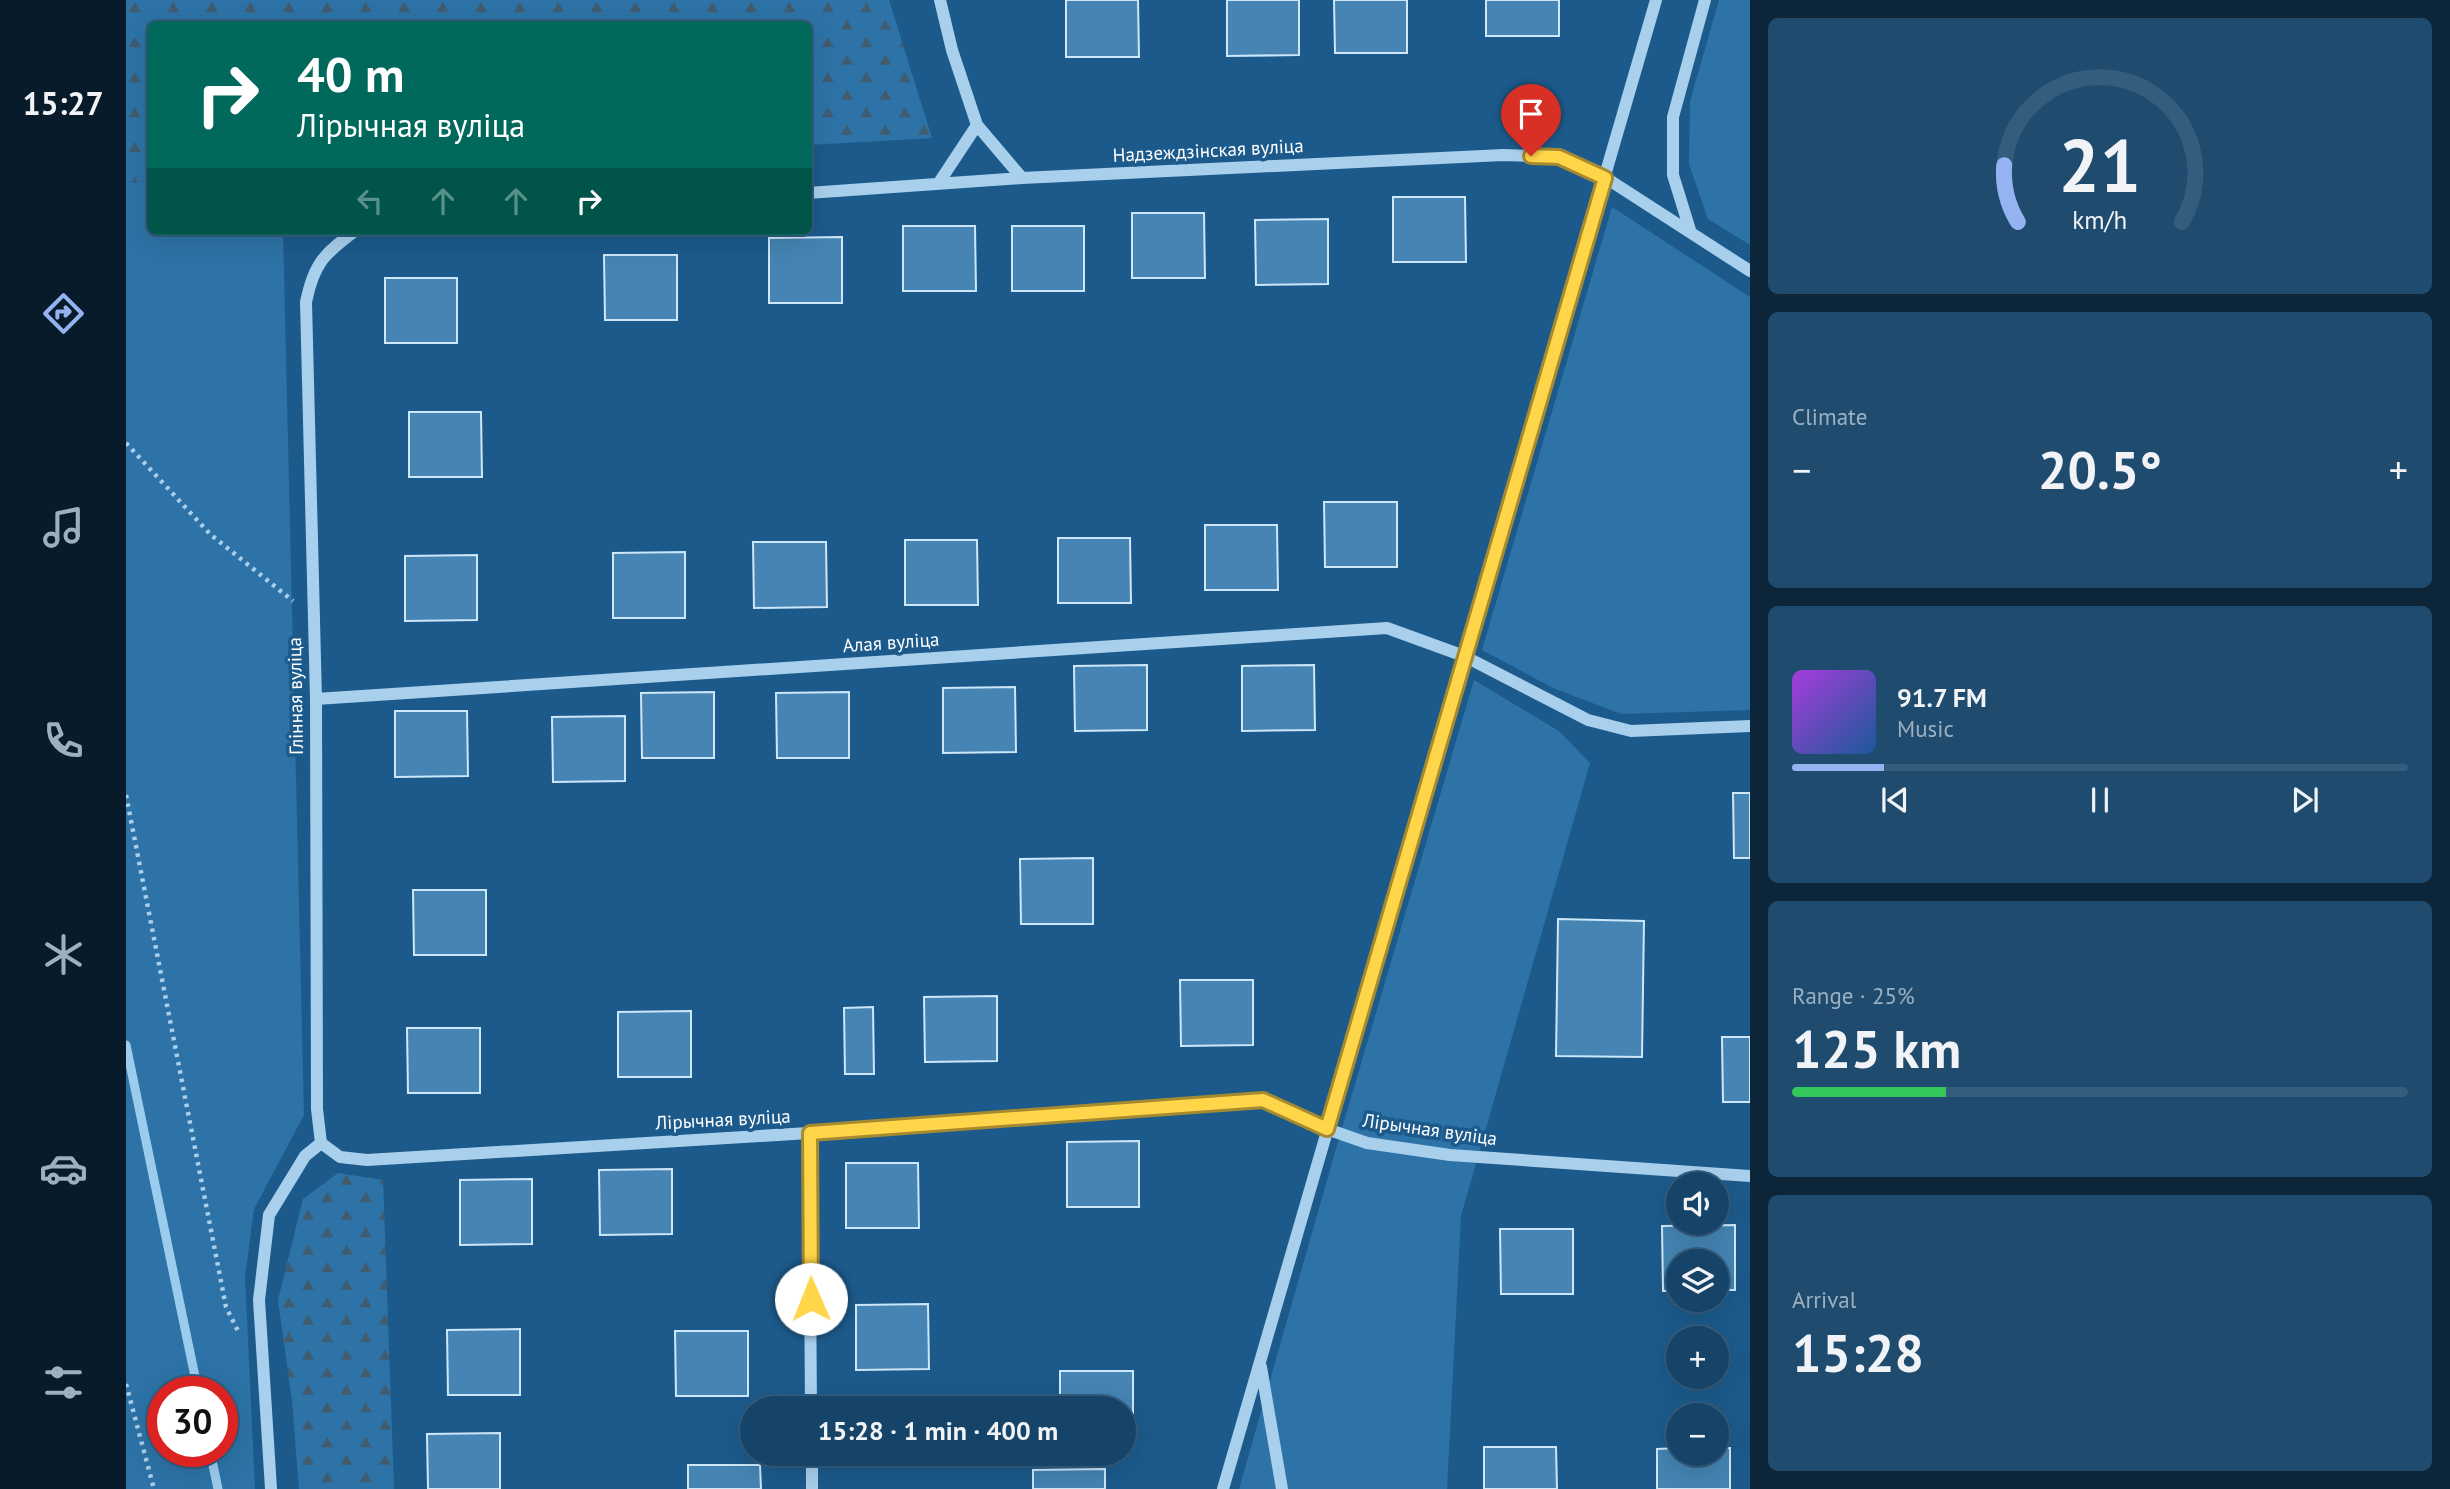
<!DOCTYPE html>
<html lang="en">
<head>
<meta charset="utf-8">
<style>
	body { margin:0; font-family:"PT Sans",sans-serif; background:#1e4b6e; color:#f1f3f6; height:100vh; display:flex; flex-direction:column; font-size:26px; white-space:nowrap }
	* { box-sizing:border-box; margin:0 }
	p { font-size:23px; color:#9db0c0 }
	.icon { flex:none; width:38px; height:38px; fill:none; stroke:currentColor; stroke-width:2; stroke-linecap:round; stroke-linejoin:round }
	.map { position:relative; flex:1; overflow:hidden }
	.sheet { display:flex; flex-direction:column; gap:18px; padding:18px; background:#0c2539; width:700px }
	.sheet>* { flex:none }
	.guide { position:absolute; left:21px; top:21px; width:665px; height:214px; border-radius:10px; box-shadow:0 7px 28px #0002,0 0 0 2px #345c7c; background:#00695c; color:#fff; overflow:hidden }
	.tools { position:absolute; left:1540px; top:1172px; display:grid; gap:14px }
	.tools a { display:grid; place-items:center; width:63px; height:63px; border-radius:50%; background:#154468; box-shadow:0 7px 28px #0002,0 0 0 2px #345c7c; font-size:35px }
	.speed { position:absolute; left:21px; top:1376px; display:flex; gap:14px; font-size:35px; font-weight:700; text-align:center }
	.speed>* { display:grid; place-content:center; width:91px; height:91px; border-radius:50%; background:#154468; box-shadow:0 7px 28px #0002,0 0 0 2px #345c7c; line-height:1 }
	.speed .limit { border:10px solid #d22; background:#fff; color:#111 }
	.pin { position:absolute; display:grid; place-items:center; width:60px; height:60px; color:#fff; margin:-72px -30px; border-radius:50% 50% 50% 0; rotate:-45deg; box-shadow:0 0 7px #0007 }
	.pin .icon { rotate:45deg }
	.me { position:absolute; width:77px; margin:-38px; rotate:359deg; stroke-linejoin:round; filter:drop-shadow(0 0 5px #0008) }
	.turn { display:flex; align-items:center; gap:24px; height:147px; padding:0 35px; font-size:32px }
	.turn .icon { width:91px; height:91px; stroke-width:2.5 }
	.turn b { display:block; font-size:49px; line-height:60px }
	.lanes { display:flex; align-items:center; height:66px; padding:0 35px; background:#0003; justify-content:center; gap:35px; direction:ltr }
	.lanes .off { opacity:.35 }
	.big { font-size:52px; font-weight:700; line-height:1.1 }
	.sheet .card { flex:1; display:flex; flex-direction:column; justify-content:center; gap:10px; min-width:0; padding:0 24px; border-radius:10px; background:#1e4b6e }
	.sheet .dial { align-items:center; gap:0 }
	.dial svg { height:182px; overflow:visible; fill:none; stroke:#345c7c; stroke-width:7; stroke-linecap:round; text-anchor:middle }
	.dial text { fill:#f1f3f6; stroke:none }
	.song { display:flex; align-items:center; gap:21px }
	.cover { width:84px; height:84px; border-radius:10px; background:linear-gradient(135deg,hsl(280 70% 55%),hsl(210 70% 35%)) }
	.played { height:7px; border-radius:4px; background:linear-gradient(90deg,#95b2f1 15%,#345c7c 15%) }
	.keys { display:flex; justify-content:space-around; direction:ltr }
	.heat { display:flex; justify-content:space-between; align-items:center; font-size:38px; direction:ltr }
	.charge { height:10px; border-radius:5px; background:linear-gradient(90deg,#34c759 25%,#345c7c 0) }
	.trip { position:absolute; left:614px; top:1396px; width:396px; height:70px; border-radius:35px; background:#154468; box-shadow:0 7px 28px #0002,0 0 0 2px #345c7c; font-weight:700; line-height:70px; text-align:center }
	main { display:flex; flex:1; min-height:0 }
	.menu { display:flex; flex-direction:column; width:126px; justify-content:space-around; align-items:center; background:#081b2a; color:#9db0c0 }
	.menu .icon { width:49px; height:49px }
	.menu .active { color:#95b2f1 }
	.menu b { font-size:32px; color:#f1f3f6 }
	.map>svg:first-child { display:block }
	.grass { fill:#2d73a7; fill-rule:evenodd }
	.forest { fill:url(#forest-firs) }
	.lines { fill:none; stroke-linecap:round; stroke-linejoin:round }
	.stream { stroke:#9bccee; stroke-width:9 }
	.building { fill:#4584b3; stroke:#cde7f9; stroke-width:2 }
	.path { stroke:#a8cfec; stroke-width:4.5; stroke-dasharray:3.5 5; stroke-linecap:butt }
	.minor { stroke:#a8cfec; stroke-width:12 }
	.route-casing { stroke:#a68a30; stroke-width:18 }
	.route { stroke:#ffd54a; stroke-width:12 }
	.labels { text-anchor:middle; stroke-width:7; stroke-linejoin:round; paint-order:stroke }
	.street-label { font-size:19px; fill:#fff; stroke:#1c5a8b }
</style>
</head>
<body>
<main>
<nav class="menu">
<b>15:27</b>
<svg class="icon active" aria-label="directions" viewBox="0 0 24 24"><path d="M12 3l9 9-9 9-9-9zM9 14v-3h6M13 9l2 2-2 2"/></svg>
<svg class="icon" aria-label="music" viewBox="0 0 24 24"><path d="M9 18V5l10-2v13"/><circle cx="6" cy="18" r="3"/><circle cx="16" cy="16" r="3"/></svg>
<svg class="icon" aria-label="phone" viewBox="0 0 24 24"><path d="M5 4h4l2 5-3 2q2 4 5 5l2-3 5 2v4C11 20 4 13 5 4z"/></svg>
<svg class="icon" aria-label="climate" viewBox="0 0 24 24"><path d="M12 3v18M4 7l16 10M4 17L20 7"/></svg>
<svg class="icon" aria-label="car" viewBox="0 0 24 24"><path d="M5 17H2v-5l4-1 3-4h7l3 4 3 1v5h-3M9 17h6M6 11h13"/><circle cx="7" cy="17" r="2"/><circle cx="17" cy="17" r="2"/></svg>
<svg class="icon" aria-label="filters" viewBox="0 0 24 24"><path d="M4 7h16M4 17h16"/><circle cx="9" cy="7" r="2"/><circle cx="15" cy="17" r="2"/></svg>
</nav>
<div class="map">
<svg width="1624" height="1489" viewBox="0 0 1624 1489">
	<defs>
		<pattern id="forest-firs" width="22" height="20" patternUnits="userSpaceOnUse" patternTransform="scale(1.75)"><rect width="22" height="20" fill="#2d73a7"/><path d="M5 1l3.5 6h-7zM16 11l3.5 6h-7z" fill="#405c70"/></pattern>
	</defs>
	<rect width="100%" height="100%" fill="#1c5a8b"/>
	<path class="grass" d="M1593 0H1624V245L1582 219 1563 164 1564 101Z
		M24 181V231H157L178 1115 128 1209 119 1277 129 1489H0V183ZM37 1391H96V1451H37Z
		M1486 207 1624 297V710L1495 714 1427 688 1356 650Z
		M1348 680 1433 731 1464 763 1335 1216 1321 1489H1113L1209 1152Z"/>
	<path class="forest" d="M0 0H763L806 138 683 145 682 24H24V181L0 183Z
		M212 1173 257 1180 268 1489H173L166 1401 152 1300 177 1199Z"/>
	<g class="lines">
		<path class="stream" d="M0 1045 72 1391
			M84 1451 92 1489"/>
	</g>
	<path class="building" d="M940 0H1012L1013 57H940Z
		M1101 0H1173V55L1101 56Z
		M1208 0H1281V53H1209Z
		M1360 0H1433V36H1360Z
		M1267 197H1339L1340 262H1267Z
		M1006 213H1078L1079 278H1006Z
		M1202 219V284L1130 285 1129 220Z
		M777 226H849L850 291H777Z
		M886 226H958V291H886Z
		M716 237V303H643V238Z
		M478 255H551V320H479Z
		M259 278H331V343H259Z
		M283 412H355L356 477H283Z
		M1198 502H1271V567H1199Z
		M1079 525H1151L1152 590H1079Z
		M932 538H1004L1005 603H932Z
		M779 540H851L852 605H779Z
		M627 542H700L701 607 628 608Z
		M559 552V618H487V553Z
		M351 555V620L279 621V556Z
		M1021 665V730L949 731 948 666Z
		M1188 665 1189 730 1116 731V666Z
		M889 687 890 752 817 753V688Z
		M588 692V758H516L515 693Z
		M723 692V758H651L650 693Z
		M269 711H341L342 776 269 777Z
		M499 716V781L427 782 426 717Z
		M1607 793H1624V858H1608Z
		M967 858V924H895L894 859Z
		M287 890H360V955H288Z
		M1432 919 1518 921 1516 1057 1430 1056Z
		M1054 980H1127V1045L1055 1046Z
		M871 996V1061L799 1062 798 997Z
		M747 1007 748 1074H719L718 1008Z
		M565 1011V1077H492V1012Z
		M281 1028H354V1093H282Z
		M1596 1037H1624V1102H1597Z
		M1013 1141V1207H941V1142Z
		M720 1163H792L793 1228H720Z
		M546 1169V1234L474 1235 473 1170Z
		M406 1179V1244L334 1245V1180Z
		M1609 1225V1290H1591V1262H1552V1291H1537L1536 1226Z
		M1374 1229H1447V1294H1375Z
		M802 1304 803 1369 730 1370V1305Z
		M394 1329V1395H322L321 1330Z
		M549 1331H622V1396H550Z
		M934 1371H1007V1436H998V1409H934Z
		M374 1433V1489H302L301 1434Z
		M1358 1447H1430L1431 1489H1358Z
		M1552 1448V1454H1591V1448H1604V1489H1531V1449Z
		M562 1465H634L635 1489H562Z
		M979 1469V1489H907V1470Z"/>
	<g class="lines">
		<path class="path" d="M0 443 84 534 167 601
			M0 795 100 1307 112 1331
			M0 1384 28 1489"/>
		<path class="minor" d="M814 0 826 50 851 125 896 178
			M812 184 851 125
			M682 193 896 178 1377 155 1433 157 1480 178 1624 271
			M1564 230 1547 175V117L1579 0
			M190 699 1261 628 1338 656 1462 720 1505 731 1624 726
			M683 1133 685 1409
			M195 1143 214 1157 241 1160 683 1133 1137 1100 1201 1129 1241 1143 1324 1155 1624 1176
			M195 1143 191 1109 190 699 180 302C188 263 198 254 229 231
			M1135 1367 1156 1489
			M686 1454V1489
			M145 1489 133 1300 143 1215 179 1156 195 1143
			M1097 1489 1530 0"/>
	</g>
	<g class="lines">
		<defs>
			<path id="route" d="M685 1299 684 1133 1137 1100 1201 1129 1479 178 1433 157 1405 156"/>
		</defs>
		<use href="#route" class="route-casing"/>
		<use href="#route" class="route"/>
	</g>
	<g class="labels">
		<g class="street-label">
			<text transform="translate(1082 150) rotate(-3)" y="7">Надзеждзінская вуліца</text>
			<text transform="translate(765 642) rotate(-4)" y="7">Алая вуліца</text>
			<text transform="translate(169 696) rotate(-91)" y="7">Глінная вуліца</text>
			<text transform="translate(597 1119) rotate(-3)" y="7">Лірычная вуліца</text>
			<text transform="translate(1304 1129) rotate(8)" y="7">Лірычная вуліца</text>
		</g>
	</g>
</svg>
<div class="tools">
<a><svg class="icon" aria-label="sound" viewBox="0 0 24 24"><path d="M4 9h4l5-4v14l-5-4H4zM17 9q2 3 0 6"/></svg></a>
<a><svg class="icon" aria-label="layers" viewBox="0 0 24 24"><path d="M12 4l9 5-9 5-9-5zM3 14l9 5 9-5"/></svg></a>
<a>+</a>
<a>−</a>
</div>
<div class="speed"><div class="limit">30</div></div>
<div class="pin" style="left:1405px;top:156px;background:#d93025"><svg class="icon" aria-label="arrive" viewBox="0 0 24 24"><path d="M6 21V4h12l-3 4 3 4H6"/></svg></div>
<svg class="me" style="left:685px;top:1299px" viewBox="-20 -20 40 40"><circle r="19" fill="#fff"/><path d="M0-13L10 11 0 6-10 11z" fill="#ffd54a"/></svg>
<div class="trip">15:28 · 1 min · 400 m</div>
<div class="guide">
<div class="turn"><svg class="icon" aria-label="right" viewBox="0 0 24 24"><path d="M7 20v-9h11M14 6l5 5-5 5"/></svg><div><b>40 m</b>Лірычная вуліца</div></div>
<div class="lanes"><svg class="icon off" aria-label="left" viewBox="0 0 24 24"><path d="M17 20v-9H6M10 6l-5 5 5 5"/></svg><svg class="icon off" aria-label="ahead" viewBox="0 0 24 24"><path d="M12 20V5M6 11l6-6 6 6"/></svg><svg class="icon off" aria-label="ahead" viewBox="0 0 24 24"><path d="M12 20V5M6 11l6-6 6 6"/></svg><svg class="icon" aria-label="right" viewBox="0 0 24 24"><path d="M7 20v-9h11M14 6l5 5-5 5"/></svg></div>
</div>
</div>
<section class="sheet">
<div class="card dial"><svg viewBox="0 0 100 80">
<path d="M14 69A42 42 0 1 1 86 69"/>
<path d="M14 69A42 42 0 0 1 8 44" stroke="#95b2f1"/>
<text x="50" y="56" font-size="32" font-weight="700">21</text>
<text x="50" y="72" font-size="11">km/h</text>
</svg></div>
<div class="card"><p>Climate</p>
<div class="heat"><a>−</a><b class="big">20.5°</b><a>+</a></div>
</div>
<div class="card">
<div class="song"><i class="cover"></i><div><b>91.7 FM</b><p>Music</p></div></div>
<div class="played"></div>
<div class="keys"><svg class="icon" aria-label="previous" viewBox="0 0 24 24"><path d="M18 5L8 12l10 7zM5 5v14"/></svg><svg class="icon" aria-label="pause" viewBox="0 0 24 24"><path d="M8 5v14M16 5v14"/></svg><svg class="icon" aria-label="next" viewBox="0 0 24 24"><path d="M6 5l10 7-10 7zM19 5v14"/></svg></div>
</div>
<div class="card"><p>Range · 25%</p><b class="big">125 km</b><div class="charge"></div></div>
<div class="card"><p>Arrival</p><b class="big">15:28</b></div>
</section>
</main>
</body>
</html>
